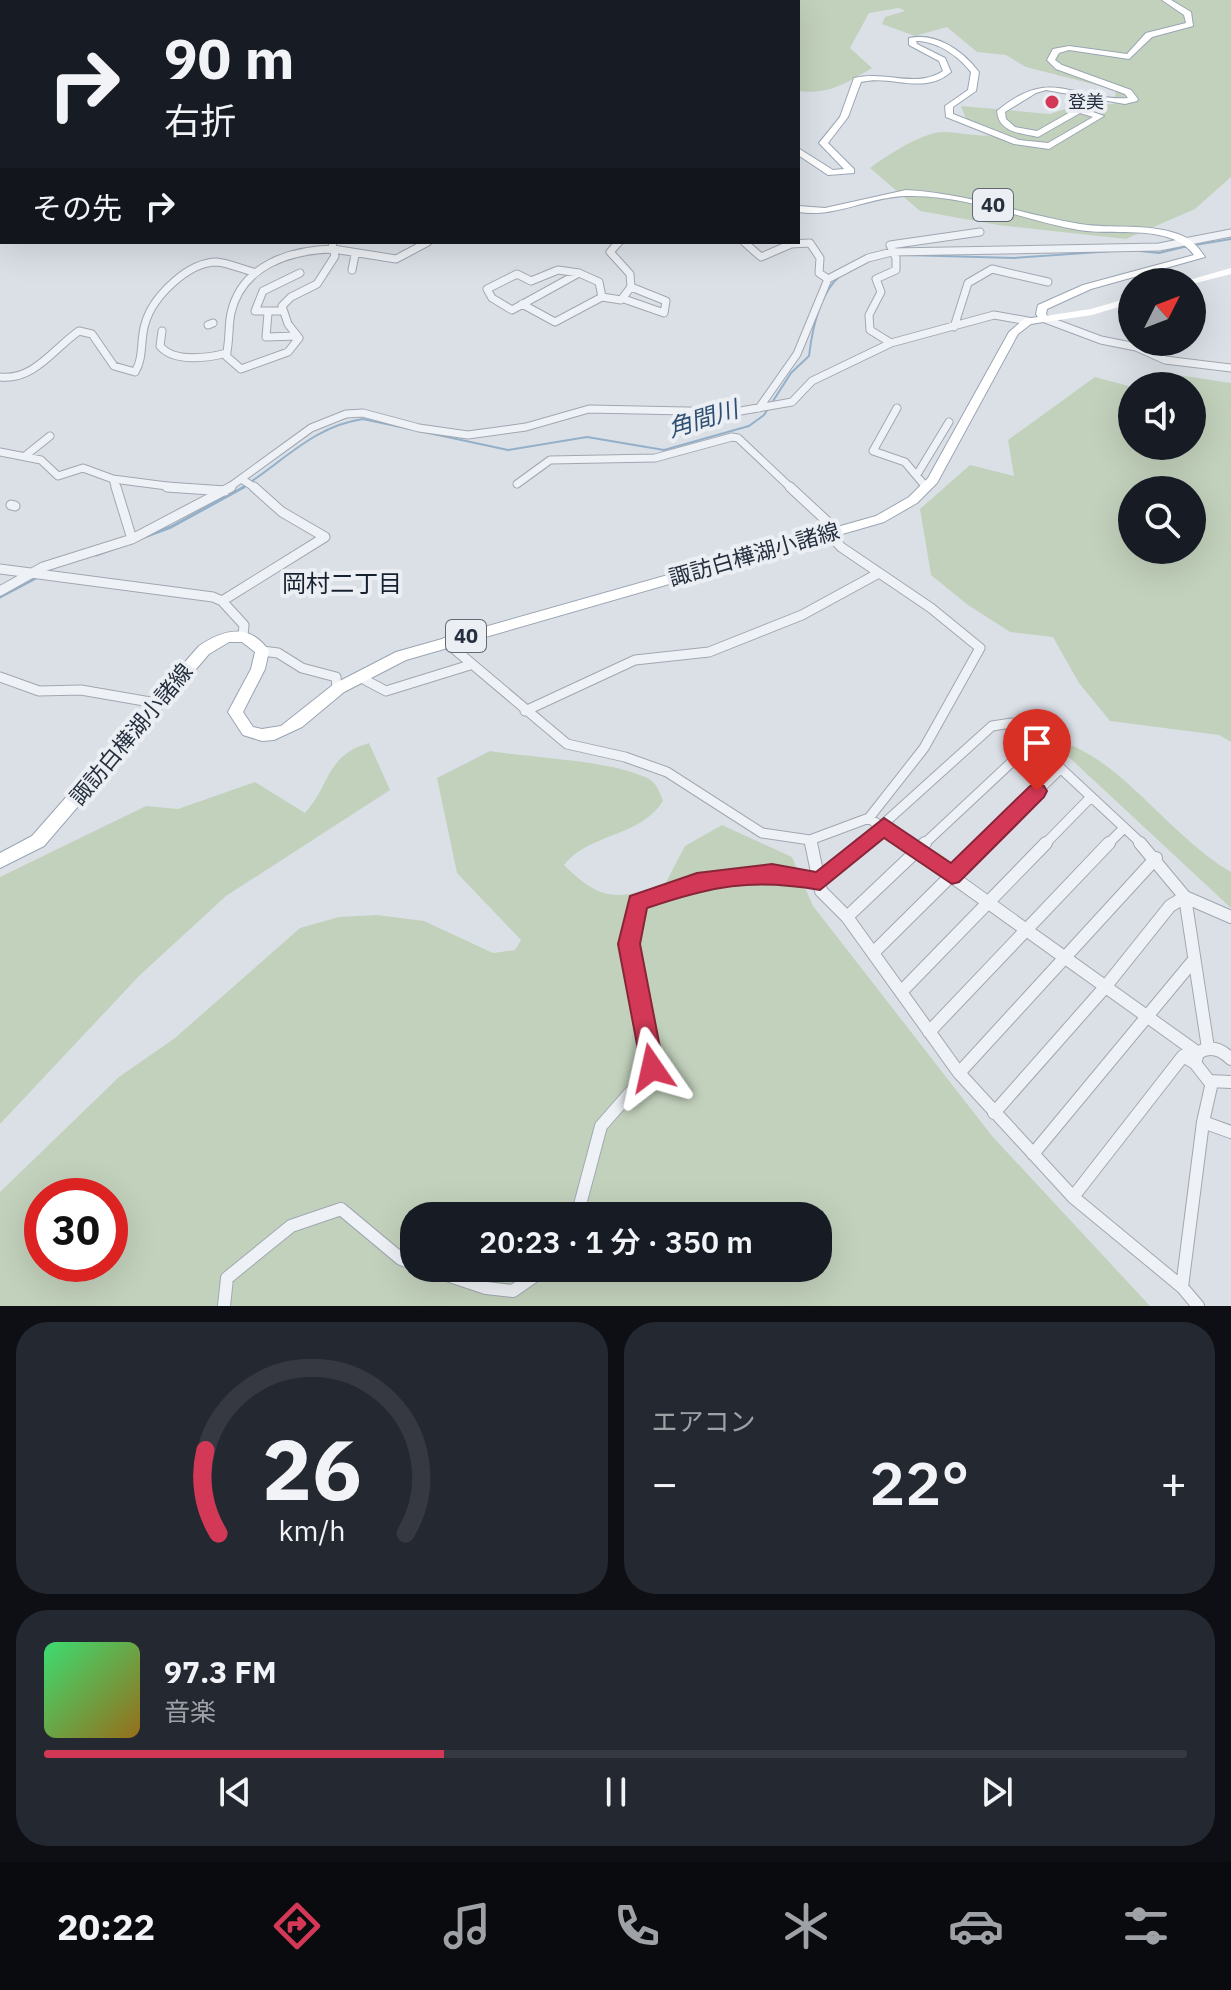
<!DOCTYPE html>
<html lang="ja">
<head>
<meta charset="utf-8">
<style>
	body { margin:0; font-family:"IBM Plex Sans","Noto Sans JP",sans-serif; background:#242831; color:#f1f3f6; height:100vh; display:flex; flex-direction:column; font-size:30px; white-space:nowrap }
	* { box-sizing:border-box; margin:0 }
	p { font-size:26px; color:#9ea1a6 }
	.icon { flex:none; width:44px; height:44px; fill:none; stroke:currentColor; stroke-width:2; stroke-linecap:round; stroke-linejoin:round }
	.map { position:relative; height:1306px; overflow:hidden }
	.details { display:flex; flex-direction:column; gap:16px; padding:16px; background:#0d0f14; flex:1 }
	.details>* { flex:none }
	.guide { position:absolute; left:0px; top:0px; width:800px; height:244px; box-shadow:0 8px 32px #0002; background:#171b24; color:#f1f3f6; overflow:hidden }
	.needle { width:52px; rotate:48deg }
	.fabs { position:absolute; left:1118px; top:268px; display:grid; gap:16px }
	.fabs a { display:grid; place-items:center; width:88px; height:88px; border-radius:50%; background:#171b24; box-shadow:0 8px 32px #0002; font-size:40px }
	.speed { position:absolute; left:24px; top:1178px; display:flex; gap:16px; font-size:40px; font-weight:700; text-align:center }
	.speed>* { display:grid; place-content:center; width:104px; height:104px; border-radius:50%; background:#171b24; box-shadow:0 8px 32px #0002; line-height:1 }
	.speed .limit { border:12px solid #d22; background:#fff; color:#111 }
	.pin { position:absolute; display:grid; place-items:center; width:68px; height:68px; color:#fff; margin:-82px -34px; border-radius:50% 50% 50% 0; rotate:-45deg; box-shadow:0 0 8px #0007 }
	.pin .icon { rotate:45deg }
	.me { position:absolute; width:88px; margin:-44px; rotate:349deg; stroke-linejoin:round; filter:drop-shadow(0 0 6px #0008) }
	.turn { display:flex; align-items:center; gap:28px; height:168px; padding:0 32px; font-size:36px }
	.turn .icon { width:104px; height:104px; stroke-width:2.5 }
	.turn b { display:block; font-size:56px; line-height:68px }
	.then { display:flex; align-items:center; height:76px; padding:0 32px; background:#0003; gap:16px; font-size:30px }
	.big { font-size:60px; font-weight:600; line-height:1.1 }
	.details .card { flex:1; display:flex; flex-direction:column; justify-content:center; gap:12px; min-width:0; padding:0 28px; border-radius:32px; background:#242831 }
	.details .dial { align-items:center; gap:0 }
	.dial svg { height:208px; overflow:visible; fill:none; stroke:#363941; stroke-width:7; stroke-linecap:round; text-anchor:middle }
	.dial text { fill:#f1f3f6; stroke:none }
	.song { display:flex; align-items:center; gap:24px }
	.cover { width:96px; height:96px; border-radius:12px; background:linear-gradient(135deg,hsl(140 70% 55%),hsl(40 70% 35%)) }
	.played { height:8px; border-radius:4px; background:linear-gradient(90deg,#d33957 35%,#363941 35%) }
	.keys { display:flex; justify-content:space-around; direction:ltr }
	.heat { display:flex; justify-content:space-between; align-items:center; font-size:44px; direction:ltr }
	.details .tiles { flex:1; display:grid; gap:16px; grid-template-columns:1fr 1fr }
	.card:last-child { grid-column:span 2 }
	.trip { position:absolute; left:400px; top:1202px; width:432px; height:80px; border-radius:32px; background:#171b24; box-shadow:0 8px 32px #0002; font-weight:600; line-height:80px; text-align:center }
	.menu { display:flex; height:128px; justify-content:space-around; align-items:center; background:#090b0e; color:#9ea1a6 }
	.menu .icon { width:56px; height:56px }
	.menu .selected { color:#d33957 }
	.menu b { font-size:36px; color:#f1f3f6 }
	.map>svg:first-child { display:block }
	.green { fill:#c2d1bc; fill-rule:evenodd }
	.lines { fill:none; stroke-linecap:round; stroke-linejoin:round }
	.stream-far1 { stroke:#94b0c9; stroke-width:2 }
	.stream { stroke:#94b0c9; stroke-width:3 }
	.street-far3-casing { stroke:#a1a7b1; stroke-width:6 }
	.street-far2-casing { stroke:#a1a7b1; stroke-width:9 }
	.street-far1-casing { stroke:#a1a7b1; stroke-width:11 }
	.street-casing { stroke:#a1a7b1; stroke-width:14 }
	.primary-casing { stroke:#9aa5b3; stroke-width:2 }
	.highway-casing { stroke:#828e9e; stroke-width:2 }
	.street-far3 { stroke:#eef1f5; stroke-width:5 }
	.street-far2 { stroke:#eef1f5; stroke-width:7 }
	.street-far1 { stroke:#eef1f5; stroke-width:9 }
	.street { stroke:#eef1f5; stroke-width:12 }
	.secondary { fill:#fff; fill-rule:evenodd }
	.primary { fill:#fff; fill-rule:evenodd }
	.highway { fill:#fff; fill-rule:evenodd }
	.rail-casing { stroke:#748091; stroke-width:4 }
	.rail { stroke:#ebeff4; stroke-width:2; stroke-dasharray:5; stroke-linecap:butt }
	.wall { fill:#9aa0a9 }
	.shaded-wall { fill:#7d8289 }
	.route { fill:#d33957; stroke:#892539; stroke-width:2 }
	.poi-dot { fill:#d33957; stroke:#ebeff4; stroke-width:3 }
	.labels { text-anchor:middle; stroke-width:8; stroke-linejoin:round; paint-order:stroke }
	.far-poi-label { font-size:18px; fill:#252f3d; stroke:#ebeff4; text-anchor:start }
	.shield { fill:#ebeff4; stroke:#606974; stroke-width:2 }
	.shield-label { font-size:20px; font-weight:bold; fill:#252f3d }
	.street-label { font-size:22px; fill:#252f3d; stroke:#ebeff4 }
	.water-label { font-size:24px; font-style:italic; fill:#2e4f73; stroke:#ebeff4 }
	.neighbourhood-label { font-size:24px; fill:#17202e; stroke:#ebeff4 }
</style>
</head>
<body>
<div class="map">
<svg width="1231" height="1306" viewBox="0 0 1231 1306">
	<rect width="100%" height="100%" fill="#dbe0e7"/>
	<path class="green" d="M778 0H1231V177L1195 209 1126 239 998 225 920 211 870 168C886 156 924 131 945 132 965 133 981 138 1002 134L966 119 961 106 1050 114 1077 105 1114 104 1116 90 1026 67 1006 55 977 52 947 27 915 36 882 24 885 17 905 11 899 8 869 13 850 48 872 68C847 83 828 95 798 91V2H776Z
		M1171 374 1231 383V742L1219 735 1110 721 1079 683 1053 637 1010 632 968 605 931 575 920 509 970 465 1014 476 1008 440 1095 377 1132 387V446H1192V386H1161ZM1192 490V550H1132V490Z
		M369 743 390 790 226 896 139 976 0 1124V877L146 806 178 809 255 782 305 813C331 784 326 755 369 743Z
		M1066 743C1128 767 1171 837 1231 872V908L1059 748Z
		M490 751C534 758 606 760 645 777 656 781 659 790 663 801 641 837 589 833 564 865 601 902 618 900 665 884L685 846 722 825 792 857 813 906 992 1136 1150 1306H0V1192L119 1077 175 1038 300 928 339 917 377 915 424 921 493 953 515 950 521 940 457 873 437 778ZM42 1196H110V1264H42ZM414 1216H818V1268H414Z"/>
	<g class="lines">
		<path class="stream-far1" d="M1195 245 1231 239
			M1140 251 1159 253 1188 246
			M905 255 1014 258 1113 251
			M240 489C282 463 313 426 363 419L508 450 587 437 664 450 749 426 764 415 791 373 809 356C812 331 819 294 839 277"/>
		<path class="stream" d="M96 555 171 527 244 487
			M0 597 36 578"/>
		<defs>
			<path id="street-far3" d="M219 0 233 2
				M94 2 102 0
				M244 2 247 0
				M322 2 325 0"/>
			<path id="street-far2" d="M332 242 333 249
				M744 242 761 257 791 244 810 243 820 258 819 273 828 279
				M333 249 396 259 428 242
				M333 249 335 256 317 284 291 297 282 306 288 324 299 338 288 352 241 369 226 356C230 341 228 327 231 313 242 265 290 250 333 249Z
				M352 270 355 255
				M558 270 579 273 512 310 492 298 487 289 517 274 531 281Z
				M579 273 599 282 602 297 621 300 631 287 630 274 610 252 618 243
				M624 299 664 313 666 301 631 287
				M522 304 555 322 602 297
				M282 311H255L263 291 300 273
				M268 313 266 337 297 336
				M1045 319 1101 340 1136 347 1165 360 1231 368
				M208 325 213 323
				M954 327 968 283 992 269 1048 282
				M162 331 160 346C174 363 208 358 227 353
				M891 343 870 330 869 315 881 292 876 279 896 270V258L890 245 980 232
				M0 377C34 381 54 348 79 331L92 334 114 366 135 372C144 358 140 339 145 324 152 298 187 262 217 262 228 263 242 269 253 272
				M759 408 797 354 828 279 868 258 892 252 1159 247 1231 233
				M897 408 873 451 905 462 926 487
				M0 452 41 460 58 476 83 468 113 479 190 489
				M25 456 50 436
				M918 473 949 422
				M113 479 116 489
				M243 480 257 489
				M517 484 550 460 655 458 732 437 738 438 792 489
				M227 489 311 428 346 414 363 413 419 428 468 435 526 427 589 409 735 412 792 402 812 381 891 343 994 315 1028 321"/>
			<path id="street-far1" d="M116 487 132 539
				M167 487 225 491
				M11 505 15 506
				M0 569 213 597 222 601 244 625 243 635
				M0 591 43 567 132 539 231 487
				M222 601 325 537 282 512 254 487
				M446 642 567 744 625 757 667 772 762 833 810 840 869 818 924 748 980 648 931 608 841 547 829 534 831 525 790 487
				M262 651 278 653 302 668 336 677 337 689
				M0 677 39 691 81 690 156 703
				M365 680 386 691 470 665
				M525 711 635 660 709 652 802 615 879 573
				M869 818 907 845
				M810 840 811 845
				M860 845 992 726 1012 723 1143 845
				M923 845 1031 744
				M982 845 1059 770
				M1044 845 1090 798
				M1107 845 1124 828"/>
			<path id="street" d="M811 843 821 891 847 917 959 1073 1073 1197 1182 1287 1198 1306
				M905 843 1198 1053
				M1140 843 1185 897 1208 1048
				M1185 897 1231 917
				M847 917 925 843
				M873 953 984 843
				M901 992 1046 843
				M929 1032 1109 843
				M1231 1059C1221 1049 1210 1045 1198 1053L1195 1063 1209 1081 1231 1082
				M959 1073 1156 858
				M994 1113 1106 986 1170 906 1185 897
				M1203 1122 1231 1132
				M1033 1154 1193 961
				M1073 1197 1183 1056 1195 1063
				M577 1216 601 1126 652 1068 629 944 637 903C706 879 747 869 820 881L862 843
				M426 1268 486 1288 513 1291 546 1268
				M1182 1287 1203 1122 1212 1082
				M224 1306 227 1278 291 1226 341 1209 401 1259 414 1264"/>
			<path id="primary" d="M1162 0H1171L1191 12 1193 26 1152 37 1129 59 1069 50 1059 53 1055 60 1062 65 1131 90 1138 99 1137 101 1125 104 1046 90 1036 93 1005 112 1006 119 1015 127 1037 131 1079 107 1104 116 1049 149 1014 144 946 117 945 106 968 90 971 72C958 56 940 43 919 41H916L917 44 945 58 951 72C923 96 892 74 861 82L848 117 828 143 854 169V173L828 175 798 155V148L833 170 844 169 819 143 840 117 854 78C887 70 915 89 943 71L939 61 909 45V38C937 32 963 51 979 72L976 91 953 107V114L1019 140 1048 143 1093 117 1080 113 1038 137C1020 133 999 133 997 111 1052 65 1071 101 1128 98L1125 94 1056 69 1047 60 1053 49 1069 46 1127 54 1146 33 1186 23 1184 15Z
				M906 190C966 193 1021 214 1080 224 1112 229 1147 223 1178 234 1190 238 1198 246 1205 257L1091 289 1047 309 1046 314 1050 319 1049 321 1031 324 1018 334 937 483 917 503 884 522 406 660 344 692 302 727 274 740 262 741 243 735 228 712 251 669 255 652 242 642H229L209 654 44 846 0 868V853L32 836 199 646C224 629 250 623 269 651L265 669 243 712 253 727 262 729 281 726 334 684 396 652 876 516 909 497 928 478 1009 332 1024 319 1038 317 1036 314 1038 305 1083 285 1194 255C1188 247 1180 241 1170 238 1141 228 1109 235 1079 230 1022 220 965 194 906 196 868 197 836 218 798 212V206L825 208Z
				M612 242H625L620 245Z"/>
			<path id="highway" d="M186 0H197L185 2Z
				M2 89V95L0 96V90Z"/>
		</defs>
		<use href="#street-far3" class="street-far3-casing"/>
		<use href="#street-far2" class="street-far2-casing"/>
		<use href="#street-far1" class="street-far1-casing"/>
		<use href="#street" class="street-casing"/>
		<use href="#primary" class="primary-casing"/>
		<use href="#highway" class="highway-casing"/>
		<use href="#street-far3" class="street-far3"/>
		<use href="#street-far2" class="street-far2"/>
		<use href="#street-far1" class="street-far1"/>
		<use href="#street" class="street"/>
		<path class="secondary" d="M0 0H16L0 4Z
			M1231 268V274L1192 284V282H1182Z
			M1132 297V303L1092 315 1045 322 1040 319 1045 316 1091 309Z"/>
		<use href="#primary" class="primary"/>
		<use href="#highway" class="highway"/>
		<defs>
			<path id="rail" d="M160 2 166 0"/>
		</defs>
		<use href="#rail" class="rail-casing"/>
		<use href="#rail" class="rail"/>
	</g>
	<path class="wall" d="M0 144H2V168H0Z"/>
	<path class="shaded-wall" d="M32 0H49L50 2H33Z"/>
	<path class="route" d="M1037 783 1044 786 1047 791 1044 797 959 882 952 884 884 838 820 890C751 878 712 886 647 908L640 944 664 1068 660 1076 652 1080 643 1076 618 944 630 896 697 873 772 864 816 872 884 818 951 863 1030 786Z"/>
	<circle class="poi-dot" cx="1052" cy="102" r="8"/>
	<g class="labels">
		<g class="far-poi-label">
			<text x="1068" y="108">登美</text>
		</g>
		<g class="shield">
			<rect x="973" y="189" width="40" height="32" rx="6"/>
			<rect x="446" y="620" width="40" height="32" rx="6"/>
		</g>
		<g class="shield-label">
			<text x="993" y="212">40</text>
			<text x="466" y="643">40</text>
		</g>
		<g class="street-label">
			<text transform="translate(754 554) rotate(-16)" y="8">諏訪白樺湖小諸線</text>
			<text transform="translate(131 734) rotate(-50)" y="8">諏訪白樺湖小諸線</text>
		</g>
		<g class="water-label">
			<text transform="translate(703 419) rotate(-17)" y="8">角間川</text>
		</g>
		<g class="neighbourhood-label">
			<text x="342" y="592">岡村二丁目</text>
		</g>
	</g>
</svg>
<div class="fabs">
<a><svg class="needle" viewBox="-14 -14 28 28"><path d="M0-13l5 13h-10z" fill="#e53935"/><path d="M0 13l5-13h-10z" fill="#9ea1a6"/></svg></a>
<a><svg class="icon" aria-label="sound" viewBox="0 0 24 24"><path d="M4 9h4l5-4v14l-5-4H4zM17 9q2 3 0 6"/></svg></a>
<a><svg class="icon" aria-label="search" viewBox="0 0 24 24"><circle cx="10" cy="10" r="6"/><path d="M15 15l6 6"/></svg></a>
</div>
<div class="speed"><div class="limit">30</div></div>
<div class="pin" style="left:1037px;top:791px;background:#d93025"><svg class="icon" aria-label="arrive" viewBox="0 0 24 24"><path d="M6 21V4h12l-3 4 3 4H6"/></svg></div>
<svg class="me" style="left:652px;top:1068px" viewBox="-20 -20 40 40"><path d="M0-17L14 15 0 8-14 15z" fill="#d33957" stroke="#fff" stroke-width="4"/></svg>
<div class="trip">20:23 · 1 分 · 350 m</div>
<div class="guide">
<div class="turn"><svg class="icon" aria-label="right" viewBox="0 0 24 24"><path d="M7 20v-9h11M14 6l5 5-5 5"/></svg><div><b>90 m</b>右折</div></div>
<div class="then">その先<svg class="icon" aria-label="right" viewBox="0 0 24 24"><path d="M7 20v-9h11M14 6l5 5-5 5"/></svg></div>
</div>
</div>
<section class="details">
<div class="tiles">
<div class="card dial"><svg viewBox="0 0 100 80">
<path d="M14 69A42 42 0 1 1 86 69"/>
<path d="M14 69A42 42 0 0 1 9 37" stroke="#d33957"/>
<text x="50" y="56" font-size="32" font-weight="700">26</text>
<text x="50" y="72" font-size="11">km/h</text>
</svg></div>
<div class="card"><p>エアコン</p>
<div class="heat"><a>−</a><b class="big">22°</b><a>+</a></div>
</div>
<div class="card">
<div class="song"><i class="cover"></i><div><b>97.3 FM</b><p>音楽</p></div></div>
<div class="played"></div>
<div class="keys"><svg class="icon" aria-label="previous" viewBox="0 0 24 24"><path d="M18 5L8 12l10 7zM5 5v14"/></svg><svg class="icon" aria-label="pause" viewBox="0 0 24 24"><path d="M8 5v14M16 5v14"/></svg><svg class="icon" aria-label="next" viewBox="0 0 24 24"><path d="M6 5l10 7-10 7zM19 5v14"/></svg></div>
</div>
</div>
</section>
<nav class="menu">
<b>20:22</b>
<svg class="icon selected" aria-label="directions" viewBox="0 0 24 24"><path d="M12 3l9 9-9 9-9-9zM9 14v-3h6M13 9l2 2-2 2"/></svg>
<svg class="icon" aria-label="music" viewBox="0 0 24 24"><path d="M9 18V5l10-2v13"/><circle cx="6" cy="18" r="3"/><circle cx="16" cy="16" r="3"/></svg>
<svg class="icon" aria-label="phone" viewBox="0 0 24 24"><path d="M5 4h4l2 5-3 2q2 4 5 5l2-3 5 2v4C11 20 4 13 5 4z"/></svg>
<svg class="icon" aria-label="climate" viewBox="0 0 24 24"><path d="M12 3v18M4 7l16 10M4 17L20 7"/></svg>
<svg class="icon" aria-label="car" viewBox="0 0 24 24"><path d="M5 17H2v-5l4-1 3-4h7l3 4 3 1v5h-3M9 17h6M6 11h13"/><circle cx="7" cy="17" r="2"/><circle cx="17" cy="17" r="2"/></svg>
<svg class="icon" aria-label="filters" viewBox="0 0 24 24"><path d="M4 7h16M4 17h16"/><circle cx="9" cy="7" r="2"/><circle cx="15" cy="17" r="2"/></svg>
</nav>
</body>
</html>
